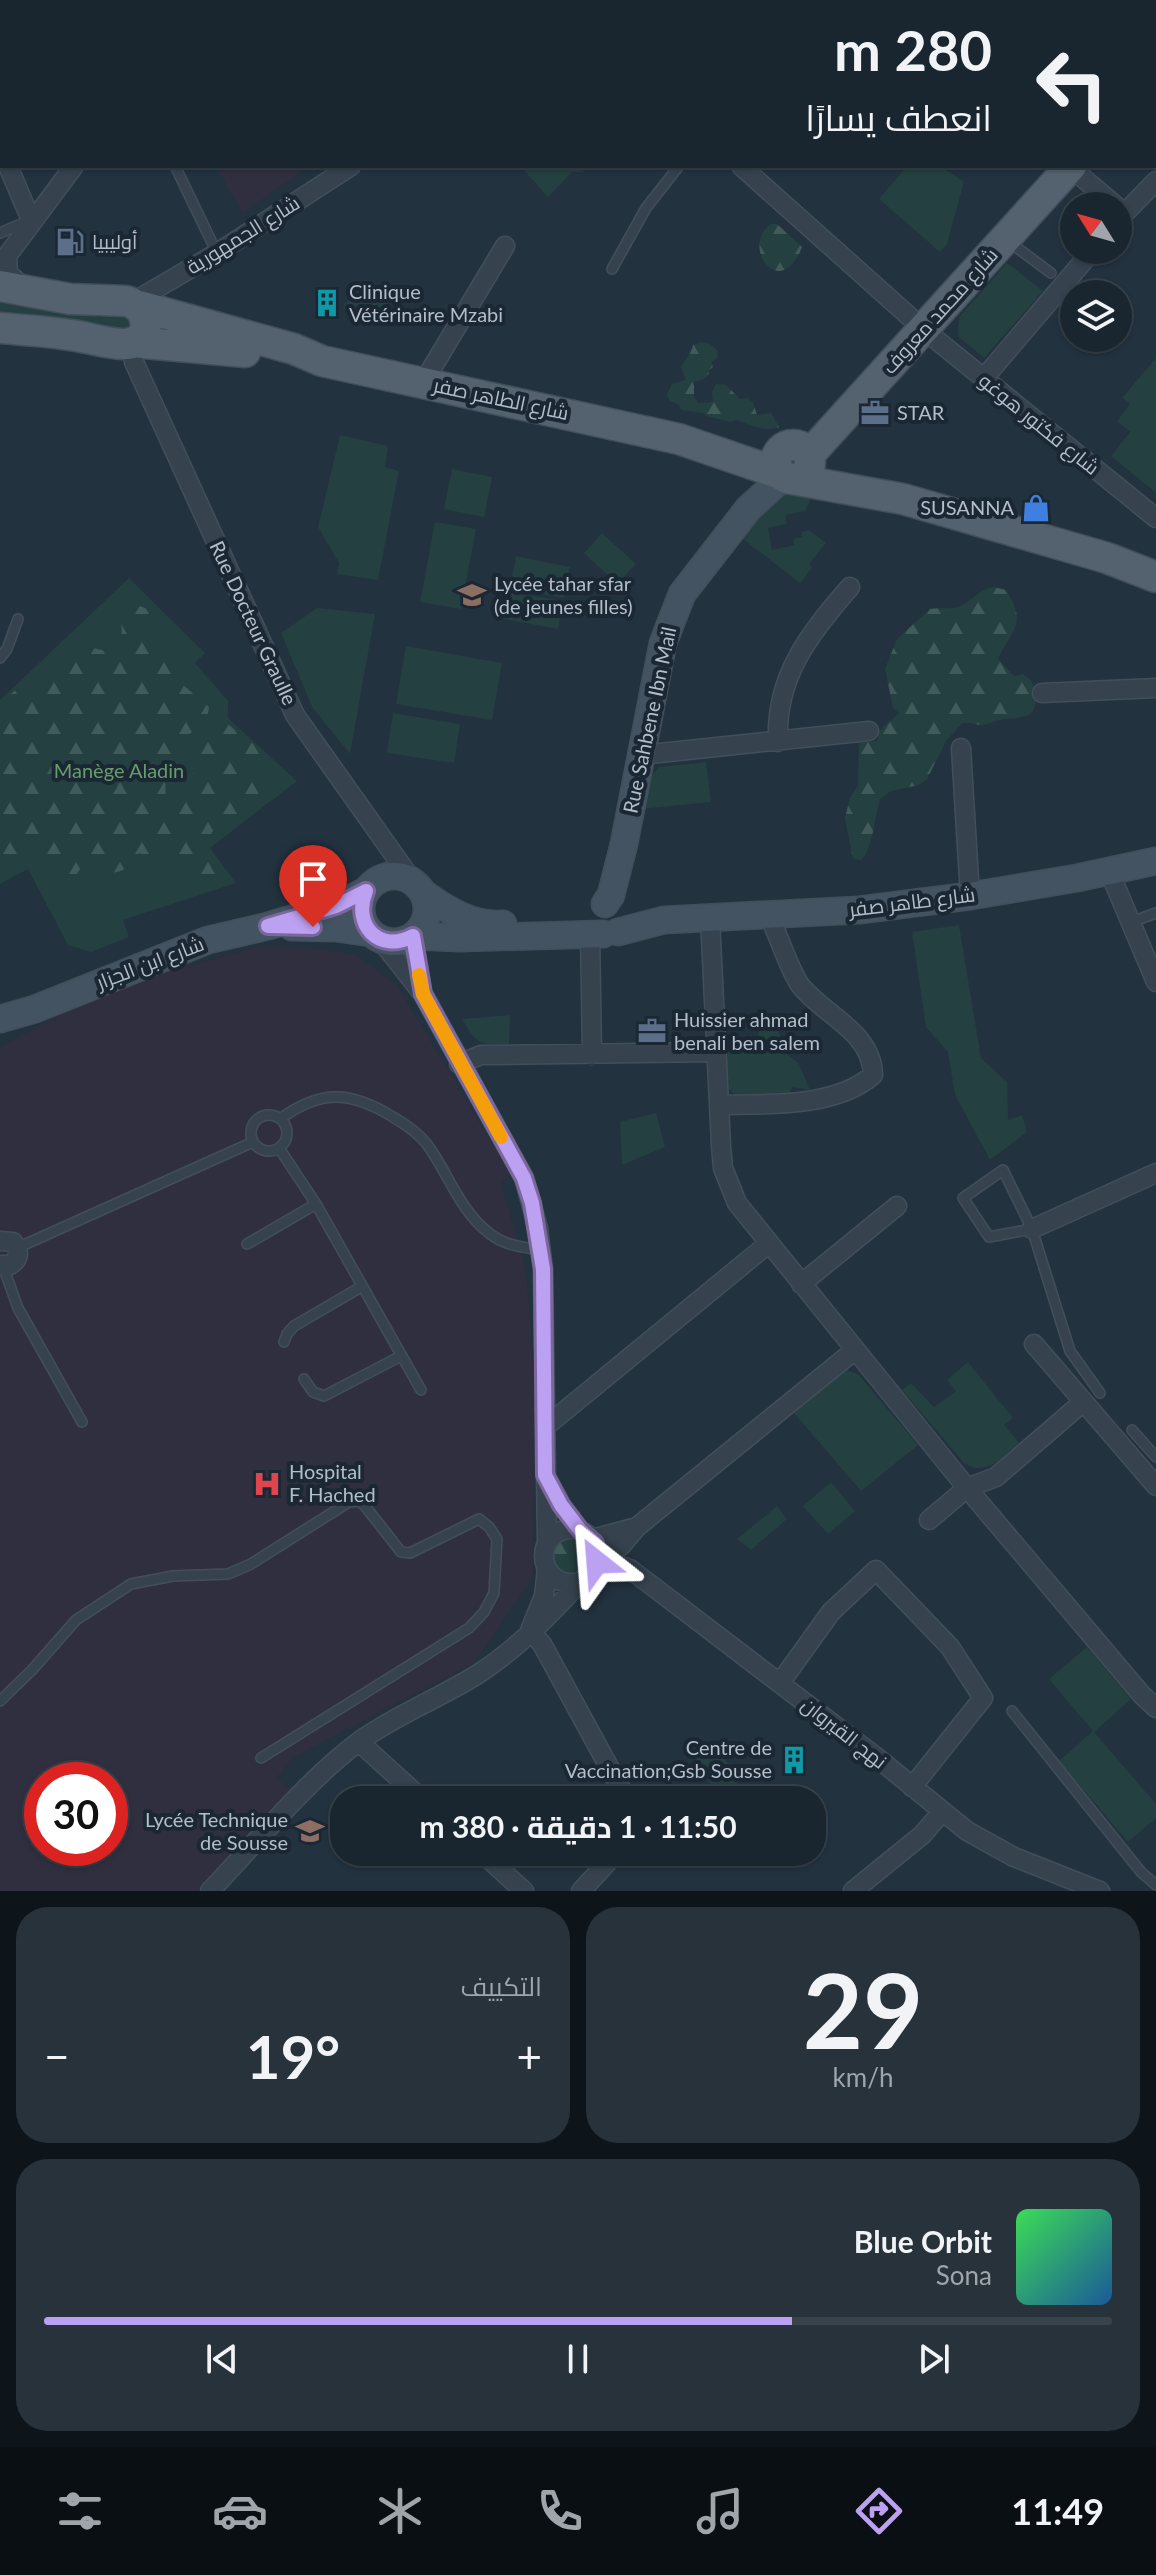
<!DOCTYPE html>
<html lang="ar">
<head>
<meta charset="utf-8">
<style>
	body { margin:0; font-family:Lato,Cairo,sans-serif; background:#27323b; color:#f1f3f6; direction:rtl; height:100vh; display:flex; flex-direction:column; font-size:30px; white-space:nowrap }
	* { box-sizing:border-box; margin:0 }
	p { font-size:26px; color:#9fa5aa }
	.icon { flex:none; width:44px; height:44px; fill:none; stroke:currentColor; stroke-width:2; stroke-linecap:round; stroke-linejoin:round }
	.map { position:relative; height:1891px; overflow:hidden; direction:ltr }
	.details { display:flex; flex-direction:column; gap:16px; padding:16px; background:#0e151a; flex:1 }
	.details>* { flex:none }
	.top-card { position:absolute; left:0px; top:0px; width:1156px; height:168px; box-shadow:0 2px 6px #0004,0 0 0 2px #38434b; direction:rtl; background:#1a262f; color:#f1f3f6; overflow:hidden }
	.needle { width:52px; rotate:307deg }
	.fabs { position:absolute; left:1060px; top:192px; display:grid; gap:16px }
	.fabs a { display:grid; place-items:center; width:72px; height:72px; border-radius:50%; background:#1a262f; box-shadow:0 2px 6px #0004,0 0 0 2px #38434b; font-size:40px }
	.speed { position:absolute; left:24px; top:1762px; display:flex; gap:16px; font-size:40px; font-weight:700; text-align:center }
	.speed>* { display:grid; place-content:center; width:104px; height:104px; border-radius:50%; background:#1a262f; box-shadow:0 2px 6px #0004,0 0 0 2px #38434b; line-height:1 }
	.speed .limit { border:12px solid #d22; background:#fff; color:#111 }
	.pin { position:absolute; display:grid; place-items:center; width:68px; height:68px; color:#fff; margin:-82px -34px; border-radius:50% 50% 50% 0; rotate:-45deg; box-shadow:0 0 8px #0007 }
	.pin .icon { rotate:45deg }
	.me { position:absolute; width:88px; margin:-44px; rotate:332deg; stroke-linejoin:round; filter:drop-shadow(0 0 6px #0008) }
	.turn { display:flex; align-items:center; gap:28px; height:168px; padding:0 32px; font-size:36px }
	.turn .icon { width:104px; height:104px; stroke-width:2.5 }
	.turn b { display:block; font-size:56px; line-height:68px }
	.big { font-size:60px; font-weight:700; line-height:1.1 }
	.details .tile { flex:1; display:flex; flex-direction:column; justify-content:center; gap:12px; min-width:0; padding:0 28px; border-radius:32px; background:#27323b }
	.details .dial { align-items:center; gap:0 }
	.dial b { font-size:104px; line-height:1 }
	.song { display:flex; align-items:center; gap:24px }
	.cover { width:96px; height:96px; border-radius:12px; background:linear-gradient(135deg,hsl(130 70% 55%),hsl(210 70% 35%)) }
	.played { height:8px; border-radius:4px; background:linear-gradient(90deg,#bca0f2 70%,#38434b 70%) }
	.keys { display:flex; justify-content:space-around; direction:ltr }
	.heat { display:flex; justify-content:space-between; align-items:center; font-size:44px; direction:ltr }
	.details .tiles { flex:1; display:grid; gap:16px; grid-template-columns:1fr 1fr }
	.tile:last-child { grid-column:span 2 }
	.trip { position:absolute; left:330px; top:1786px; width:496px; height:80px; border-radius:32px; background:#1a262f; box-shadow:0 2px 6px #0004,0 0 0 2px #38434b; font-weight:700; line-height:80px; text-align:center; direction:rtl }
	.menu { display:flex; height:128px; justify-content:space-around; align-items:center; background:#0a0f13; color:#9fa5aa }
	.menu .icon { width:56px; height:56px }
	.menu .current { color:#bca0f2 }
	.menu b { font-size:36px; color:#f1f3f6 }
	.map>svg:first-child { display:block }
	.medical { fill:#2f2f3f; fill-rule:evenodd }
	.green { fill:#244040 }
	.forest { fill:url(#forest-firs) }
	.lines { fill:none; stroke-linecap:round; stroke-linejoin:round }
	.lane-casing { stroke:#424f5b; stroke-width:12 }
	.street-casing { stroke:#424f5b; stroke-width:21 }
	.secondary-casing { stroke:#424f5b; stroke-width:29 }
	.primary-casing { stroke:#424f5b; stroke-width:33 }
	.lane { stroke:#36434f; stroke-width:9 }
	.street { stroke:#36434f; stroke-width:18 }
	.secondary { stroke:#445362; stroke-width:26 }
	.primary { stroke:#54626f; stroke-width:30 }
	.route-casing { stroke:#7a689d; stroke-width:20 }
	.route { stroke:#bca0f2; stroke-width:14 }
	.slow { stroke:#f59e0b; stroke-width:14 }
	.labels { text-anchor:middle; stroke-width:8; stroke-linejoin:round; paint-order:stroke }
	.street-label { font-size:20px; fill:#b2beca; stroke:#1b2834 }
	.poi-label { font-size:20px; fill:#b2beca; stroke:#1b2834; text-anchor:start }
	.park-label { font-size:20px; fill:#679c6d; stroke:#1b2834 }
</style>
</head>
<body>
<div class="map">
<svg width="1156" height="1891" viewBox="0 0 1156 1891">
	<defs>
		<pattern id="forest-firs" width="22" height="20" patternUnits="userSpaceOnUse" patternTransform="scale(2)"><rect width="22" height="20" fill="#244040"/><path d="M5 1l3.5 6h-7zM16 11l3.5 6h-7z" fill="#415a5a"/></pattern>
	</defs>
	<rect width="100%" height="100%" fill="#22323f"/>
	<path class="medical" d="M216 166H311L242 213Z
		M257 947 320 949 354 954 397 985 510 1173 501 1184 526 1268 535 1389 533 1578 474 1663 294 1757 277 1777 292 1792 197 1891H0V1048L58 1015 100 997 151 977ZM42 1780H110V1848H42Z"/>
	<path class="green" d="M520 166H580L584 172H572L548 197Z
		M907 166H940L964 182 947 244 940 252 879 199Z
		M1007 263 1043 291 984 358 958 336 959 317Z
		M368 290 390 295 384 317 343 309 345 303Z
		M0 303 101 317 108 313 128 315 132 324 127 330 0 312Z
		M1156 358V493L1111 456 1130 432 1117 421 1130 404 1122 398Z
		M340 435 388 446 385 467 399 471 378 580 337 574 339 563 318 527Z
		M452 469 492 477 484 517 444 509Z
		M787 489 814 492 805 511 785 515 787 524 768 528 772 550 794 545 793 539 802 537V532L809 530 826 543 809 564 812 568 800 583 739 536Z
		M435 522 476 529 461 609 420 602Z
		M602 533 636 564 617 584 584 553Z
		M516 556 570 567 564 598 510 588Z
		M129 578 205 653 195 663 228 701V718L297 781 210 848 236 883 123 920 129 937 91 952 68 945 28 869 0 884V700Z
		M509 592 563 601 558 629 504 619Z
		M317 608 375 614 350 754 312 707 281 633Z
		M406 646 502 663 492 720 396 704Z
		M393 713 460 724 454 763 387 753Z
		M706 762 711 802 641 809 648 780 659 767Z
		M959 925 981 1058 1007 1082 1008 1120 1022 1115 1027 1132 990 1160 955 1095 948 1052 926 1027 912 932Z
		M758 1013 787 1022 778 1030 786 1053 799 1064 810 1090 793 1087 787 1096 738 1098 728 1088 725 1051 759 1049Z
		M510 1015 509 1044C480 1045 477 1045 462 1019Z
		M656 1113 665 1147 622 1165 620 1122Z
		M968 1362 1013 1418 1004 1425 1019 1443C1002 1457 986 1478 964 1463L902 1390 911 1383 934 1407 956 1391 947 1380Z
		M846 1370 858 1374 918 1445 861 1491 794 1413Z
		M831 1482 855 1511 828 1534 803 1506Z
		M777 1506 787 1519 751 1550 737 1539Z
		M1087 1647 1131 1699 1094 1732 1156 1804V1818L1128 1842 1059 1761 1093 1731 1049 1679Z
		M708 1741 742 1778 736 1786 718 1797 691 1750Z"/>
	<path class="forest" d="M771 224H777L802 247C781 303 739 246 771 224Z
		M702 342 710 344 718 351 717 358 711 362 713 367 708 371 709 375 702 380 694 382V396L698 403 713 402 712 392 716 384 726 385 740 399 747 398 753 402 757 415 771 413 779 427C766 432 749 425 737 420L731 422 706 416 704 413 681 410 679 405 669 400 667 394 672 384 686 380 681 367C685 359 691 355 693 345Z
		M994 587 1006 590C1028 624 1012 629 998 659L1014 676 1023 674C1032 680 1035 685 1036 695 1037 723 1018 716 1000 720 994 721 987 725 981 725 974 725 970 722 962 723L946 741 927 779 919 785 891 791 880 799C874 820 874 843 862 860L853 859 845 818 850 798 858 786 859 743 877 741 880 730 899 713 893 708 885 669 897 639 930 609C940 607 949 610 958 607 972 602 978 589 994 587Z
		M132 603 150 610 155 628 153 643H169C177 652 178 658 175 671L183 685 209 707C208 721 197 726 188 736 172 756 155 788 173 811 194 795 193 737 225 722L257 747 262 755 260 763 250 775 259 784 260 790 253 808 233 823 220 824 212 832 206 852 227 875V882L219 888 197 891C183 882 182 873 184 857L176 854C161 861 152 865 140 853 134 857 132 862 127 867 115 878 96 871 85 862L74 878 61 883 32 854 0 869V725L4 721V701C21 684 34 672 59 671L84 646 115 653 122 640 121 614Z
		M553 1555a18 18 0 1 1 36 0a18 18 0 1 1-36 0Z"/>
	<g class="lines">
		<defs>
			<path id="lane" d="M510 0 512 2
				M175 166 217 253
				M0 233 28 221
				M1008 241 1051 273
				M612 269 646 208 679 166
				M0 658 7 649 18 619
				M1131 922 1156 913
				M251 1133a18 18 0 1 1 36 0a18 18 0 1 1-36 0Z
				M280 1119C321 1089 351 1091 393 1117 405 1124 417 1132 426 1143 448 1172 459 1210 489 1233 505 1246 522 1247 541 1250
				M279 1148 316 1204 421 1390
				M1032 1229 989 1237 963 1198 1003 1170 1032 1229 1070 1351 1100 1393
				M247 1244 316 1204
				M17 1248 253 1142
				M3 1266 18 1308 82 1422
				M284 1342 287 1334 294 1326 361 1287
				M304 1379 313 1392 324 1396 401 1356
				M1132 1430 1156 1457
				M0 1701 32 1670 76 1620 131 1584 173 1576 228 1574 251 1564 349 1502 359 1501 365 1506 401 1552 410 1553 479 1519 489 1527 497 1539 494 1593 484 1612 469 1628 261 1758
				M1012 1711 1141 1872 1156 1885"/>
			<path id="street" d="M243 0 245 2
				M557 0 558 2
				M876 0 878 2
				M93 2 95 0
				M199 2 201 0
				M624 2 627 0
				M0 81 2 80
				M8 166 31 220
				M741 166 910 317
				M1070 167 1116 206
				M1118 220 1156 181
				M23 287 8 273 7 256 74 166
				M133 302 217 253 351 166
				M923 329 1156 518
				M133 342 134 362 295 715 414 883
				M983 379 1093 250
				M423 383 505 246
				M1042 693 1156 688
				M778 742C775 677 809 634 850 587
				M961 748 970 896
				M641 755 869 731
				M1109 871 1156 982
				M710 918 721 1146 723 1168 737 1203 967 1488 1142 1695 1156 1708
				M590 933 592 1055
				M413 936 422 991
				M379 938 423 994 524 1178 538 1228 543 1269 547 1542
				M459 1064 481 1055 715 1052
				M719 1105C767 1104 835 1108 873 1075 872 1031 824 1016 800 985 788 967 779 936 769 916
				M1032 1229 1156 1173
				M0 1241 13 1242C20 1251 20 1259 10 1265H0
				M801 1284 897 1206
				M1034 1344 1156 1486
				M545 1427 768 1244
				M547 1479 561 1505 580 1530
				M929 1520 967 1488 996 1477 1082 1403
				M544 1556a27 27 0 1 1 54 0a27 27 0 1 1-54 0Z
				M592 1539 637 1527
				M598 1559 621 1546 637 1527 855 1350
				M597 1562 612 1563 630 1569 875 1756 967 1831 1014 1857 1100 1891
				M531 1628 544 1596 547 1569
				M530 1631 542 1644 627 1800
				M780 1683 831 1612 876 1570 950 1647 983 1698 912 1787
				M359 1742 423 1800
				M481 1852 524 1891
				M210 1891C256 1843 308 1779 361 1740 398 1714 440 1698 478 1674 517 1649 551 1614 582 1580
				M581 1891 617 1852
				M853 1891 922 1835 942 1812"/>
			<path id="secondary" d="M361 909a33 33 0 1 1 66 0a33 33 0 1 1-66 0Z
				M423 893C447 910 472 926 503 924
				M605 904 611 895 624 844 663 643 682 594 748 509 784 476
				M292 927 336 928 371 933
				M618 932 664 920 859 910 970 896 1077 878 1156 861
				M413 936 460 938 603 934
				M0 1019 35 1009 208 940 268 926 336 906 366 891"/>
			<path id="primary" d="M1154 44 1156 41
				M1154 77 1156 75
				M0 286 70 299 126 301C151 307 153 342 127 344 109 345 88 337 70 335 47 331 23 330 0 328
				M139 306 294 349 322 361 679 439 781 474
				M133 342 245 352
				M776 462a17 17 0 1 1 34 0a17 17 0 1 1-34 0Z
				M809 455 1071 166
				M792 479 903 499 1107 558 1156 577"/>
		</defs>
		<use href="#lane" class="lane-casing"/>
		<use href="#street" class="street-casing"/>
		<use href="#secondary" class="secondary-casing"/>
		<use href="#primary" class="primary-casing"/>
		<use href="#lane" class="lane"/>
		<use href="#street" class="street"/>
		<use href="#secondary" class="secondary"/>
		<use href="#primary" class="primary"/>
	</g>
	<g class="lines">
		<defs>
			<path id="route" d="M313 927 268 926 336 906 366 891C352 925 379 954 413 936L423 994 524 1178 532 1203 543 1269 545 1475 561 1505 580 1530 595 1543 597 1562"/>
		</defs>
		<use href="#route" class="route-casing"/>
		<use href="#route" class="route"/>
		<path class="slow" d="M419 975 423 994 501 1137"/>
	</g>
	<defs>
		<symbol id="fuel-bare" viewBox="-9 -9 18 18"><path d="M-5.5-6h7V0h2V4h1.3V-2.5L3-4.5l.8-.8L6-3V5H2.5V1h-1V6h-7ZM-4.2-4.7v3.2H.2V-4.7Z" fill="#5c6f8a" stroke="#1b2834" stroke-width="2.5" paint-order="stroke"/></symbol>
		<symbol id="building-bare" viewBox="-9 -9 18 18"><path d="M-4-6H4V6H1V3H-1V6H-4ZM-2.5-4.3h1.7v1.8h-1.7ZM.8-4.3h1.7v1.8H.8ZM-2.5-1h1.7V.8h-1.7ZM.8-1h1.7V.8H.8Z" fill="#0f9aa8" stroke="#1b2834" stroke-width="2.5" paint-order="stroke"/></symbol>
		<symbol id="office-bare" viewBox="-9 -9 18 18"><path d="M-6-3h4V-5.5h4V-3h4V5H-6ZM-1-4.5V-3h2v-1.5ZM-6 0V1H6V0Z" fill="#5c6f8a" stroke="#1b2834" stroke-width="2.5" paint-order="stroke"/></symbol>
		<symbol id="shop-bare" viewBox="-9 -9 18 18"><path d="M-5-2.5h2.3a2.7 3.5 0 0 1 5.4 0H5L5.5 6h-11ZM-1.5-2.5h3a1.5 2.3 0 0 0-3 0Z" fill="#3f7fe0" stroke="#1b2834" stroke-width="2.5" paint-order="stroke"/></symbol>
		<symbol id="school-bare" viewBox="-9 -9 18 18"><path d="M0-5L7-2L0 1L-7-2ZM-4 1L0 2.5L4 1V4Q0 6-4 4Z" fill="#8d6e63" stroke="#1b2834" stroke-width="2.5" paint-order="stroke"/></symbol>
		<symbol id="hospital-bare" viewBox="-9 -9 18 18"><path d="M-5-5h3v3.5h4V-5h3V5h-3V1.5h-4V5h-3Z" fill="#e0444e" stroke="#1b2834" stroke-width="2.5" paint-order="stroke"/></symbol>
		<symbol id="university-bare" viewBox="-9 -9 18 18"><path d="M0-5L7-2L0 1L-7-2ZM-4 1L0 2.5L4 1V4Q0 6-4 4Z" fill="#8d6e63" stroke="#1b2834" stroke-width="2.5" paint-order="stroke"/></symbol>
	</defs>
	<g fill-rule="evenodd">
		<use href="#fuel-bare" x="50" y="222" width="40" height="40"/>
		<use href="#building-bare" x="307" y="283" width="40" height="40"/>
		<use href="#office-bare" x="855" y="393" width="40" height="40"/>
		<use href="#shop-bare" x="1016" y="488" width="40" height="40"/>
		<use href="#school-bare" x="452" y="575" width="40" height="40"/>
		<use href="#office-bare" x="632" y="1011" width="40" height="40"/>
		<use href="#hospital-bare" x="247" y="1464" width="40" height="40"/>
		<use href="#building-bare" x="774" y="1740" width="40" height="40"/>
		<use href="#university-bare" x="290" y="1811" width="40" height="40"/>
	</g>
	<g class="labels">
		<g class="street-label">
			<text transform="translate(243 235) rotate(-32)" y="7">شارع الجمهورية</text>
			<text transform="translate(940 311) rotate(-48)" y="7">شارع محمد معروف</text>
			<text transform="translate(501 399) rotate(12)" y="7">شارع الطاهر صفر</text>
			<text transform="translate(1039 424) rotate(39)" y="7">شارع فكتور هوغو</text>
			<text transform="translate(253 623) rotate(65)" y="7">Rue Docteur Graulle</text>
			<text transform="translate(650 720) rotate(-78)" y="7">Rue Sahbene Ibn Mail</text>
			<text transform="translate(912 902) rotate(-7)" y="7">شارع طاهر صفر</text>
			<text transform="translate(150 963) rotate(-21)" y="7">شارع ابن الجزار</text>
			<text transform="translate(844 1733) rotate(38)" y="7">نهج القيروان</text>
		</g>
		<g class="poi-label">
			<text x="92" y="249">أوليبيا</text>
			<text x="349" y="299">Clinique<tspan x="349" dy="23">Vétérinaire Mzabi</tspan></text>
			<text x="897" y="420">STAR</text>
			<text x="1014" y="515" text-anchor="end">SUSANNA</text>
			<text x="494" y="591">Lycée tahar sfar<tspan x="494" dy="23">(de jeunes filles)</tspan></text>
			<text x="674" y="1027">Huissier ahmad<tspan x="674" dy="23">benali ben salem</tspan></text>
			<text x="289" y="1479">Hospital<tspan x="289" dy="23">F. Hached</tspan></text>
			<text x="772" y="1755" text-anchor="end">Centre de<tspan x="772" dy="23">Vaccination;Gsb Sousse</tspan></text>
			<text x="288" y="1827" text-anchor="end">Lycée Technique<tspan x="288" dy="23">de Sousse</tspan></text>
		</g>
		<g class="park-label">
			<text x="119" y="778">Manège Aladin</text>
		</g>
	</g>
</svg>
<div class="fabs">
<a><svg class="needle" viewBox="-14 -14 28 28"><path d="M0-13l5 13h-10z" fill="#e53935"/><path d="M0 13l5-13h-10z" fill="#9fa5aa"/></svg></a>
<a><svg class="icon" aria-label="layers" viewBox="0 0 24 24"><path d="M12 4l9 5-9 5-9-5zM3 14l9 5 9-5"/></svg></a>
</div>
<div class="speed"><div class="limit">30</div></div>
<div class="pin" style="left:313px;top:927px;background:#d93025"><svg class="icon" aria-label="arrive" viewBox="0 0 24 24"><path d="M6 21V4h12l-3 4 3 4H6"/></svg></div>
<svg class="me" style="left:597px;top:1562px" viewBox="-20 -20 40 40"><path d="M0-17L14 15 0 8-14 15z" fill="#bca0f2" stroke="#fff" stroke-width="4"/></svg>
<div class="trip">11:50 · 1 دقيقة · 380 m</div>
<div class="top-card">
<div class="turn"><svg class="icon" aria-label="left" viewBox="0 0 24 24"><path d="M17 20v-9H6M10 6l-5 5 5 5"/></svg><div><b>280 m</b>انعطف يسارًا</div></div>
</div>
</div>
<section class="details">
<div class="tiles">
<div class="tile dial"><b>29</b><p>km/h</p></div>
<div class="tile"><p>التكييف</p>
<div class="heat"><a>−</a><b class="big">19°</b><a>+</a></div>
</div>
<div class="tile">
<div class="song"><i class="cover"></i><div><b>Blue Orbit</b><p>Sona</p></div></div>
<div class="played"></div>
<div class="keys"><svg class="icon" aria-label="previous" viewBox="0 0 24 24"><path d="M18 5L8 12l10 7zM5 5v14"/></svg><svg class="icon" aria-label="pause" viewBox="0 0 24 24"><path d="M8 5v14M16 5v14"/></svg><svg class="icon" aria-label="next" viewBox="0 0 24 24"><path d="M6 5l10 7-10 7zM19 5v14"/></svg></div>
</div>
</div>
</section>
<nav class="menu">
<b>11:49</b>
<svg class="icon current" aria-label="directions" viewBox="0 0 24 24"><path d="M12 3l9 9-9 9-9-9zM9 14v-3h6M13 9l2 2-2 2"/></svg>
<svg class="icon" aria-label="music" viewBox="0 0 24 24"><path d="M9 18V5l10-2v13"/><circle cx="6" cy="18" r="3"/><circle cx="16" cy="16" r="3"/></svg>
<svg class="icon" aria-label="phone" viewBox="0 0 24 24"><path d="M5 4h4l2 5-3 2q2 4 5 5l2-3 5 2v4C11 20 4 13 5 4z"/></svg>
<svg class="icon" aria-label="climate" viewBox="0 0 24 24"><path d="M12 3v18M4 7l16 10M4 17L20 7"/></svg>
<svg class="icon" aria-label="car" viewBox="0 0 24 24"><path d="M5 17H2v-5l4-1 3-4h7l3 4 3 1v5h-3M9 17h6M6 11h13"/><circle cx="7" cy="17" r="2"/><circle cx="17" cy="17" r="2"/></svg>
<svg class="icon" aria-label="filters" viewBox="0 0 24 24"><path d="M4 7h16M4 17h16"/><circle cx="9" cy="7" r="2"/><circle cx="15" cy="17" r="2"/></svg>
</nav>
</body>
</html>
